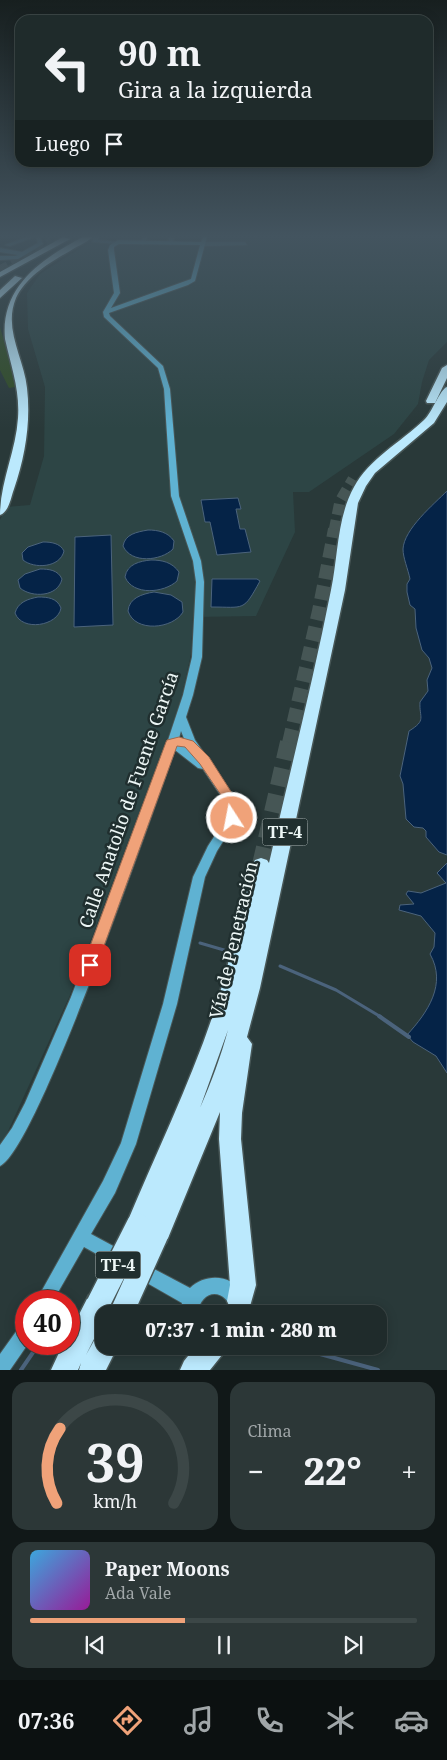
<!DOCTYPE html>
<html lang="es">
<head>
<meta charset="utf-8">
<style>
	body { margin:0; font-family:"Noto Serif",serif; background:#2c3737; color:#f1f3f6; height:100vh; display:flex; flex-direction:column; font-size:19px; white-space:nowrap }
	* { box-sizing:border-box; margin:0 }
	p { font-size:16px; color:#a1a7a9 }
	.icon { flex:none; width:28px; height:28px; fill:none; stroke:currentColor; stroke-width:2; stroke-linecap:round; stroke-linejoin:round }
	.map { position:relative; height:1370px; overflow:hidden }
	.side { display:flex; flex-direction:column; gap:12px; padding:12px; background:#111818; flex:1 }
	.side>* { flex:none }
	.hud { position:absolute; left:15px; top:15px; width:418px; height:152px; border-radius:15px; box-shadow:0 2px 12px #0003,0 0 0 1px #3c4747; background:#1f2b2b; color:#f1f3f6; overflow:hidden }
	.speed { position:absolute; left:15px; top:1290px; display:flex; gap:10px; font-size:25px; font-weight:700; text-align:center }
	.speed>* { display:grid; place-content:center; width:65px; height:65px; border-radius:50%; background:#1f2b2b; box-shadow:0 2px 12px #0003,0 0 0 1px #3c4747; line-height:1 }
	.speed .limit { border:8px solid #d22; background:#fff; color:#111 }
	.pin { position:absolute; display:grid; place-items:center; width:42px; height:42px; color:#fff; margin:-21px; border-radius:10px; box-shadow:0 2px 8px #0006 }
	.me { position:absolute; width:55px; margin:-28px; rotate:349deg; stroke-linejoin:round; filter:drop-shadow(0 0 4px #0008) }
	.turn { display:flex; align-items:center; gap:18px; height:105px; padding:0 20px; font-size:22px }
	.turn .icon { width:65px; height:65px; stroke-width:2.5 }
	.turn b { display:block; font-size:35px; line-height:42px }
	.then { display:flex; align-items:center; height:48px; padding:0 20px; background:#0003; gap:10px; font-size:19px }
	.big { font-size:38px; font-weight:800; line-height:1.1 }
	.side .widget { flex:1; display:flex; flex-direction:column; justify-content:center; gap:8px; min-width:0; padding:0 18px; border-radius:15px; background:#2c3737 }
	.side .dial { align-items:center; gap:0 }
	.dial svg { height:130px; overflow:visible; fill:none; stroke:#3c4747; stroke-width:7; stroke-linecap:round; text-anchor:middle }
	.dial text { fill:#f1f3f6; stroke:none }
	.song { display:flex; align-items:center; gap:15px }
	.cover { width:60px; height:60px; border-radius:8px; background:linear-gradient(135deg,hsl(200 70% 55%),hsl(300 70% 35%)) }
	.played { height:5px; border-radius:2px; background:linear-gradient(90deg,#f0a279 40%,#3c4747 40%) }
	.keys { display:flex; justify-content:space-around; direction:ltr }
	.heat { display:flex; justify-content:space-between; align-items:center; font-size:28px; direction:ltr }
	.side .tiles { flex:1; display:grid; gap:12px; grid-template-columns:1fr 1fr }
	.widget:last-child { grid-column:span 2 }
	.trip { position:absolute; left:95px; top:1305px; width:292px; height:50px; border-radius:15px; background:#1f2b2b; box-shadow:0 2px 12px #0003,0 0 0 1px #3c4747; font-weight:800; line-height:50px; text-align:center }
	.dock { display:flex; height:80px; justify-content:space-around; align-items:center; background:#0c1111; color:#a1a7a9 }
	.dock .icon { width:35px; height:35px }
	.dock .active { color:#f0a279 }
	.dock b { font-size:22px; color:#f1f3f6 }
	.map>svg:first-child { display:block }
	.built { fill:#2d4545 }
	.green { fill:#314d26 }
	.water { fill:#052347; stroke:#4b637c }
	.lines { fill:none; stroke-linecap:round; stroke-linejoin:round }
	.stream-far1 { stroke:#4b637c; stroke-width:3 }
	.stream { stroke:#4b637c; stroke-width:4 }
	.highway-tunnel-far3 { stroke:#465655; stroke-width:9; stroke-dasharray:9 4.5; stroke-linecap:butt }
	.highway-tunnel-far2 { stroke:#465655; stroke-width:11; stroke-dasharray:11 5.5; stroke-linecap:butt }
	.highway-tunnel-far1 { stroke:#465655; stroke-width:14; stroke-dasharray:14 7; stroke-linecap:butt }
	.highway-tunnel { stroke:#465655; stroke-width:18; stroke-dasharray:18 9; stroke-linecap:butt }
	.street-casing { stroke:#485757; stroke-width:2 }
	.secondary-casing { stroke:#485757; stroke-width:2 }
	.highway-casing { stroke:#485757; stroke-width:3 }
	.street { fill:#548599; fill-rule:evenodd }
	.secondary { fill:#5fb2d2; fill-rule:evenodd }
	.highway { fill:#bbe9fd; fill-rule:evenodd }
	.highway-bridge-casing { stroke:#485757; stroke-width:26; stroke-linecap:butt }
	.highway-bridge { stroke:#bbe9fd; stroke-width:23 }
	.route { fill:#f0a279; stroke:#9c694f }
	.labels { text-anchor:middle; stroke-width:5; stroke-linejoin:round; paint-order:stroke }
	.shield { fill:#202f2f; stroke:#b0bbba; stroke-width:1 }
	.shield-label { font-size:16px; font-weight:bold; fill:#edf7f6 }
	.street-label { font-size:18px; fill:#edf7f6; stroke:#202f2f }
</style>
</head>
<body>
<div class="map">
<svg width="447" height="1370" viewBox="0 0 447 1370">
	<rect width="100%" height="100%" fill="#293939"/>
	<path class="built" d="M205 237H447V342L429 360 422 382 418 404 394 434 309 492H293L295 532 256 616 193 617 191 654 182 695 166 743 70 995 4 1140 0 1145V520L6 507 30 505 44 456 45 387 28 329 27 293 40 274 90 242 203 244Z"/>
	<path class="green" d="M0 327 10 362 15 387 9 388 0 370Z"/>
	<path class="water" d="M447 491V855L439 852 426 837V831L423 828 414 827 406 819 403 784 400 776 409 731C427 720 419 718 420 702L428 691 427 680 432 668 429 658 422 650 416 628 415 609 410 605 407 592V584L410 579C408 569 403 558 403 549 404 529 434 504 447 491Z
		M238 498 241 509H236L240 529H245L251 552 217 555 210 522H205L201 500Z
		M148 530C158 530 168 532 174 541L173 549C161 561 131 564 123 546 125 534 137 532 148 530Z
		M111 535 113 625 74 627 75 537Z
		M43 542C51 542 60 543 64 551 60 568 34 569 23 560L22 553 28 547Z
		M151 560C162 560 172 562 179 572L177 581C164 593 133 596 125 577 127 564 140 561 151 560Z
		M40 569C49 569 58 570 62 579 58 597 32 598 20 588L18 580 25 574Z
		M212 579H257L260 581C243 612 245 607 211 607Z
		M154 592 171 595 182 602 183 612C173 629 135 633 128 611 129 598 142 594 154 592Z
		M38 597C48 597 57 598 61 608 58 626 22 632 15 613 18 602 28 599 38 597Z
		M447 863V1073L436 1056 413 1042 407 1035C428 1012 447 984 430 954L434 947 435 933 421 916 399 910 400 905 414 904 406 894 408 891 421 893 446 883 437 873Z"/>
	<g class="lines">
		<path class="stream-far1" d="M200 943 224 950
			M280 966 336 990 381 1017"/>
		<path class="stream" d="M379 1016 409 1037
			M265 1346H291L378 1370
			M21 1370 36 1348"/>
		<path class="highway-tunnel-far3" d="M0 270 52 241"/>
		<path class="highway-tunnel-far2" d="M334 531 340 501 353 479"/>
		<path class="highway-tunnel-far1" d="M289 743 319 611 335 529"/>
		<path class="highway-tunnel" d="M261 865 289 742"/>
		<defs>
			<path id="street" d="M27 237H34L10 246 5 245Z
				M36 237H40L43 244 18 259 0 260V256H15L18 255 0 252V248L22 252 38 243Z
				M94 237H99L98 240 121 242 118 244 92 242Z
				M144 237H148L143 245 140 243Z
				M170 237H174L173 243 170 245 167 243Z
				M245 242 247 245 203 246 200 244 203 242Z"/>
			<path id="secondary" d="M203 237H207L195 281 188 285 109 313 110 316 163 366 170 389 179 496 201 561 204 582 202 657 193 695 186 717 195 740 237 801 238 818 217 851 205 877 177 1004 136 1144 115 1193 91 1234 128 1254 130 1260 128 1266 122 1268 84 1247 53 1301H36L103 1181 121 1143 163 1004 193 877 208 846 226 818 225 802 203 769 198 768 175 750C154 807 37 1150 0 1166V1145L12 1128 25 1103 71 997 167 743 183 695 192 657 196 582 193 561 171 496 164 389 158 368 104 317 103 312 114 293 108 250 110 245 118 240 201 242ZM119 244 200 245 191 279 111 308 120 293 114 250V247ZM181 731 185 741 192 752 178 742Z
				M139 1261 190 1288C206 1273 232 1274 244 1295 248 1300 249 1307 250 1314H233C227 1288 202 1287 197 1314H180L182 1303 133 1275 131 1269 133 1263Z
				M26 1323V1344H28L10 1370H0V1354L20 1326Z"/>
			<path id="highway" d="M63 237 70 239 0 277V272Z
				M83 237H93C86 243 77 246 70 251 50 262 26 277 16 298 3 329 24 358 27 388 31 422 25 457 14 489 11 497 9 512 0 515 0 482 16 451 18 418 20 390 11 366 5 339 0 286 43 258 83 237Z
				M15 276 22 278 0 298V290Z
				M447 365V378L436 401 435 403H427L426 401 442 368Z
				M447 387V402L434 423 375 473 366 486 358 503 345 590 260 988 247 1037 252 1044 242 1113 241 1139 256 1285 249 1310 240 1314 231 1310 227 1301 230 1285 219 1139 220 1112 166 1243 157 1246 148 1243 145 1234 138 1237 129 1234 126 1225C156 1153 190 1084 215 1009 230 962 240 913 252 865L255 860 261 858 267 860 269 863C290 772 313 681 331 590 338 557 337 517 354 487 369 459 401 442 424 420 432 413 440 389 447 387ZM228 1030C221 1056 211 1083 200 1108Z
				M98 1291 107 1295 111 1304 107 1314H104V1319L86 1355 96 1337 104 1333V1346H118L106 1370H79L81 1363 78 1370H51L63 1344H69V1334L89 1295Z
				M196 1346H226L222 1355 210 1370H180L184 1361Z"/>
		</defs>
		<use href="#street" class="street-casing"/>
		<use href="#secondary" class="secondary-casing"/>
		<use href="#highway" class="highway-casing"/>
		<use href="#street" class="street"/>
		<use href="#secondary" class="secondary"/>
		<use href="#highway" class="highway"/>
		<defs>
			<path id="highway-bridge" d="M98 1304 138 1225
				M121 1314 157 1234"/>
		</defs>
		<use href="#highway-bridge" class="highway-bridge-casing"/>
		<use href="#highway-bridge" class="highway-bridge"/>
	</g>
	<linearGradient id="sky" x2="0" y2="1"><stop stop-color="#171f1f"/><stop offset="0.55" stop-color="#43545f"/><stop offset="1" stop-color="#43545f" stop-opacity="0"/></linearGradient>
	<rect width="447" height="429" fill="url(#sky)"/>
	<path class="route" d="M179 737 193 741 209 757 237 801 239 818 237 821H228L225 801 200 764 185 747 177 746 97 965 95 969 90 971 85 969 83 965 166 742 167 740Z"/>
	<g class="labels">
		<g class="shield">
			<rect x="262.5" y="818.5" width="45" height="27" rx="4"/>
			<rect x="95.5" y="1251.5" width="45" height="27" rx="4"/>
		</g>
		<g class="shield-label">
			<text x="285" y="838">TF-4</text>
			<text x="118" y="1271">TF-4</text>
		</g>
		<g class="street-label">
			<text transform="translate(129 800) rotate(-71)" y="6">Calle Anatolio de Fuente García</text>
			<text transform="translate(234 940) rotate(-77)" y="6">Vía de Penetración</text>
		</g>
	</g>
</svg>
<div class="speed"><div class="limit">40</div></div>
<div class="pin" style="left:90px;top:965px;background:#d93025"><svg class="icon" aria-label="arrive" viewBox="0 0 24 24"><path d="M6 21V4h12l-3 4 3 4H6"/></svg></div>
<svg class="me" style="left:232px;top:818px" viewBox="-20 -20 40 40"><circle r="17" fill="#f0a279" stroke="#fff" stroke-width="3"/><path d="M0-11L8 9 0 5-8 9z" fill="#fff"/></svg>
<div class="trip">07:37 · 1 min · 280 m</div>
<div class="hud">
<div class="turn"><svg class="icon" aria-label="left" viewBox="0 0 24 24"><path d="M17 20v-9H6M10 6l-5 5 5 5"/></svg><div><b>90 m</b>Gira a la izquierda</div></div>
<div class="then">Luego<svg class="icon" aria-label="arrive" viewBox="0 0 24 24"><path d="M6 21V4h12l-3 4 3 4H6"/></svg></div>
</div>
</div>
<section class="side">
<div class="tiles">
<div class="widget dial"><svg viewBox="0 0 100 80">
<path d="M14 69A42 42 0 1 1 86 69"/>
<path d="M14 69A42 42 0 0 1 16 23" stroke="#f0a279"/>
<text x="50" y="56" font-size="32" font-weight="700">39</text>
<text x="50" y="72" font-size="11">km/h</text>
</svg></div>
<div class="widget"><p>Clima</p>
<div class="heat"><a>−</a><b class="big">22°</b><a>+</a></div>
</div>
<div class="widget">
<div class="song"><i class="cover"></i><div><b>Paper Moons</b><p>Ada Vale</p></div></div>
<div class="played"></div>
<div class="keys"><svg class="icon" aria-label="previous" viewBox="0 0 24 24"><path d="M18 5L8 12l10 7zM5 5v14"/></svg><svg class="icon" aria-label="pause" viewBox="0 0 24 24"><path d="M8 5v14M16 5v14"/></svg><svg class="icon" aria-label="next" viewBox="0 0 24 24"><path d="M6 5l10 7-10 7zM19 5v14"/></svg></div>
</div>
</div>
</section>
<nav class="dock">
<b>07:36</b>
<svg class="icon active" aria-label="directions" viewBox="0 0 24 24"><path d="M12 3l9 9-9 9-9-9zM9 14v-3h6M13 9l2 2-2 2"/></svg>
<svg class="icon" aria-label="music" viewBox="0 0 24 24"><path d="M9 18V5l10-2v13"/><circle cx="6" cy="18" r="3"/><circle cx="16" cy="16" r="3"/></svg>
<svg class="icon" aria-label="phone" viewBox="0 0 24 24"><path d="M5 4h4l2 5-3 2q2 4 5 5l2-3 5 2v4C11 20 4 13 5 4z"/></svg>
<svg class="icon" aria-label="climate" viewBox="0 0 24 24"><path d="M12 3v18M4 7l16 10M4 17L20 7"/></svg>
<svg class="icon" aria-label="car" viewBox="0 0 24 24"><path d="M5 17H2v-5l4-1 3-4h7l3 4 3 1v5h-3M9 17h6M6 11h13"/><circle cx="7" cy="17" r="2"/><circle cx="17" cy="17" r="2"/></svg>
</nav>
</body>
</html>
